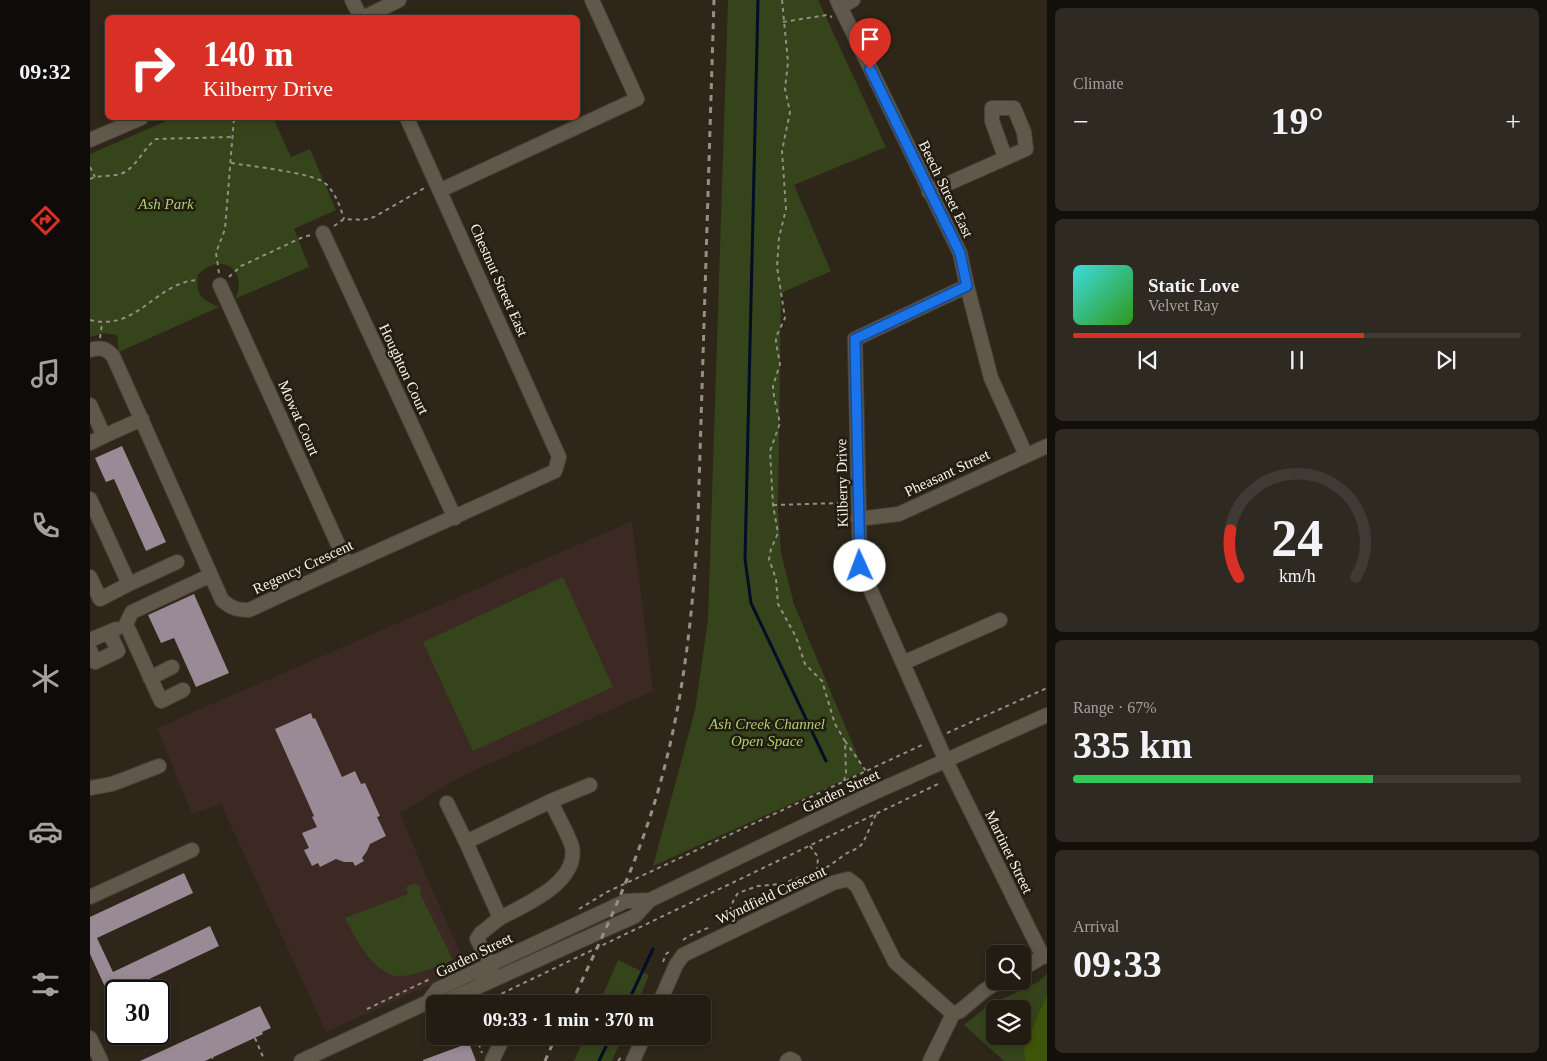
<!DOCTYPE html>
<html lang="en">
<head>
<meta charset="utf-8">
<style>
	body { margin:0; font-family:Georgia,serif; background:#2e2921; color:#f1f3f6; height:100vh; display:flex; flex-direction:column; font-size:19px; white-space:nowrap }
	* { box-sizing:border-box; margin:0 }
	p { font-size:16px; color:#a2a1a0 }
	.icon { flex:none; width:28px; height:28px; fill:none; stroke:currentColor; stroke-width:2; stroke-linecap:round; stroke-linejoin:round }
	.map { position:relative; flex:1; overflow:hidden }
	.panel { display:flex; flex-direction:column; gap:8px; padding:8px; background:#130f0a; width:500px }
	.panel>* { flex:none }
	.guide { position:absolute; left:15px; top:15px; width:475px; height:105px; border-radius:8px; box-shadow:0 2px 8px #0003,0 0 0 1px #3f3a33; background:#d93025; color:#fff; overflow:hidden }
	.controls { position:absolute; left:896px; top:945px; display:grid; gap:10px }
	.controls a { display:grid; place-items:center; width:45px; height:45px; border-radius:8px; background:#221c13; box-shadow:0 2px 8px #0003,0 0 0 1px #3f3a33; font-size:25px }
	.speed { position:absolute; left:15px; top:980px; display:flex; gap:10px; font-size:25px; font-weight:700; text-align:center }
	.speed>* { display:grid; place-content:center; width:65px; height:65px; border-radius:50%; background:#221c13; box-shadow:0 2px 8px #0003,0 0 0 1px #3f3a33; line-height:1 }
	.speed .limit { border:2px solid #111; border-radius:8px; background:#fff; color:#111 }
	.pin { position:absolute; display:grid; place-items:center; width:42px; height:42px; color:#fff; margin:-51px -21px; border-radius:50% 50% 50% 0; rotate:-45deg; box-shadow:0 0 5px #0007 }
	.pin .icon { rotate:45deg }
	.me { position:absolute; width:55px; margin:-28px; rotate:358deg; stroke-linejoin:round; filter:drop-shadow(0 0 4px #0008) }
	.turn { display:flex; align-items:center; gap:18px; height:105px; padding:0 15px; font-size:22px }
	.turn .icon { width:65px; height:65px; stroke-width:2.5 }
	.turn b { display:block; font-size:35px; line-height:42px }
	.big { font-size:38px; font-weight:600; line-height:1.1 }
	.panel .tile { flex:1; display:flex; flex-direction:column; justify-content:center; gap:8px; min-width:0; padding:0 18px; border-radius:8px; background:#2e2921 }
	.panel .dial { align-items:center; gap:0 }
	.dial svg { height:130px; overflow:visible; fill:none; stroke:#3f3a33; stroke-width:7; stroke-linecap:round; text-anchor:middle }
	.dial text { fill:#f1f3f6; stroke:none }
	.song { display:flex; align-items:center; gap:15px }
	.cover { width:60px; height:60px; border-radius:8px; background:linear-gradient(135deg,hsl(180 70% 55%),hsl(110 70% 35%)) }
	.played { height:5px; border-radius:2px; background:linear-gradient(90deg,#d93025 65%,#3f3a33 65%) }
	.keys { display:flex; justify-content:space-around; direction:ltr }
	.heat { display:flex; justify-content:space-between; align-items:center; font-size:28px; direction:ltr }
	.charge { height:8px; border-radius:4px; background:linear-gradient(90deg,#34c759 67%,#3f3a33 0) }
	.trip { position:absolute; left:336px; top:995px; width:285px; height:50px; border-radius:8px; background:#221c13; box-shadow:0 2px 8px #0003,0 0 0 1px #3f3a33; font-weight:600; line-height:50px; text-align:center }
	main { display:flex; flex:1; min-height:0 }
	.tab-bar { display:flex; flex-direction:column; width:90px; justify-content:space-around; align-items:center; background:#0e0b08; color:#a2a1a0 }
	.tab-bar .icon { width:35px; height:35px }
	.tab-bar .active { color:#d93025 }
	.tab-bar b { font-size:22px; color:#f1f3f6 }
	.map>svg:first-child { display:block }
	.education { fill:#3c2923 }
	.green { fill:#35441a; fill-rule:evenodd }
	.forest { fill:#3e550a }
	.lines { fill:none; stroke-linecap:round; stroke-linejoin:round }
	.stream { stroke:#000e28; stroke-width:3 }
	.building { fill:#998a95 }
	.minor-casing { stroke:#464136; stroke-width:16 }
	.path { stroke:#948e84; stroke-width:2; stroke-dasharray:4 4; stroke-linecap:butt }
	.minor { stroke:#60584a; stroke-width:14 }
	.rail { stroke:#958f84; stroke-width:3; stroke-dasharray:6 6; stroke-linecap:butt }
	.route-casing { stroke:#114b97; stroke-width:12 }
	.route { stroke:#1a73e8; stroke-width:9 }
	.labels { text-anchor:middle; stroke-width:5; stroke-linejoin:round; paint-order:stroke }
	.street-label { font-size:15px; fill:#f6f1e9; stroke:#231c10 }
	.park-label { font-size:15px; font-style:italic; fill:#acd170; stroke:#231c10 }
</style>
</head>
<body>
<main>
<nav class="tab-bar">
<b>09:32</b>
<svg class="icon active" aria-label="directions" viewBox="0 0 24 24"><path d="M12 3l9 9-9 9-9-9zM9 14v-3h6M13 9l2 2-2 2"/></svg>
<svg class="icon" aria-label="music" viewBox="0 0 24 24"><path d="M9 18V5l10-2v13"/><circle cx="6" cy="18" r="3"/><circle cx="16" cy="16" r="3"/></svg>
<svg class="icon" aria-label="phone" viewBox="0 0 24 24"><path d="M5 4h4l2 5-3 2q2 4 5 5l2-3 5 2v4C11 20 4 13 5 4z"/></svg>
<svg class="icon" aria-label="climate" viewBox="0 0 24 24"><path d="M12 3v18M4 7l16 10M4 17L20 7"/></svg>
<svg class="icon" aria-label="car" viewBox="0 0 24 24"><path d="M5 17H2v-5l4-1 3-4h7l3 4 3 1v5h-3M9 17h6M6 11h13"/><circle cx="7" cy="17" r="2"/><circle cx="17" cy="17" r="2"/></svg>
<svg class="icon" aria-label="filters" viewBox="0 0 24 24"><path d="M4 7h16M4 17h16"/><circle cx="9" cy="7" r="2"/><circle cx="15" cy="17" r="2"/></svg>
</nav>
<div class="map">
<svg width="957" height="1061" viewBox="0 0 957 1061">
	<rect width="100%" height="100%" fill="#2d2619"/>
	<path class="education" d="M542 521 563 691 374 775 310 813 334 871 377 968 236 1032 131 804 102 814 67 728Z"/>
	<path class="green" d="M638 0H728L796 147 704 185 741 271 691 293 688 509 691 553 704 604 774 771 563 866 605 710 618 620Z
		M83 118H183L201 157 220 149 246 210 204 229 219 267 145 299C159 270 131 250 108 275 105 295 112 300 129 307L29 352 27 335 13 333 0 337V154Z
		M473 577 523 687 383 751 333 642Z
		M325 883 331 887 330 894 363 960C349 966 316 980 302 975 279 966 266 939 255 918L318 894 316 887Z
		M528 960 559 975 547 1004H509Z
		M957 974V1061H914L874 1025 898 1006 948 982ZM905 1009H932V1036H905Z
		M495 1036H533L522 1061H484Z"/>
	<path class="forest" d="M957 995V1061H935L934 1048Z"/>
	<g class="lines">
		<path class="stream" d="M668 0 655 559 661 603 736 761
			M537 1004 563 949
			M509 1061 521 1036"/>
	</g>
	<path class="building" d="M32 446 76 542 56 551 24 479 16 482 5 458Z
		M104 594 139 673 106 687 84 638 71 643 58 615Z
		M221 713 223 719 225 718 252 777 265 771 271 784 275 783 290 816 287 817 296 836 280 844 277 851 272 858 274 861 265 866 263 862H254L246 859 230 867 228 863 222 866 214 850 219 848 212 833 227 827 222 817 224 816 185 729Z
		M94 873 103 893 7 938 23 972 120 926 129 946 34 991H26V995L20 998 0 954V917Z
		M170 1006 181 1028 172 1032 173 1034 115 1061H50Z
		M379 1043 386 1061H333V1060Z"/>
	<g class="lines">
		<defs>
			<path id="minor" d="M262 0 271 18
				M747 0 870 253 877 286 901 378 936 455
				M750 7 763 0
				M273 18 309 0
				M0 140 51 118
				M351 190 547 99 502 0
				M839 192 936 149 934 132 924 108H902V121L915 157
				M233 233 365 518
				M130 285 257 564
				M877 286 765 339 770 566 856 761 953 957
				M0 350C10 347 16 348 23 356L132 600C141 608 147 610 159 610 261 562 364 518 465 471L469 457 317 118
				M0 405 14 436 52 419
				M0 443 14 436
				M0 499 39 584 10 599 0 577
				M768 519 809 514 957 446
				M39 584 87 562
				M0 640 26 629
				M0 650 5 662 28 651 19 632
				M813 663 910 620
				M60 678 82 667
				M93 690 71 701 36 624 42 612 121 575
				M0 788 22 784 69 766
				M461 801 500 785
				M357 803 376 842
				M0 897 102 850
				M932 969 957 954
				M388 987C392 983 398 979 400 974 404 965 391 948 387 939L391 933 410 918 376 842 461 801C466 814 479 835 482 847 489 882 435 905 410 918
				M338 1002 348 989 361 983 536 901 560 900 772 798 957 715
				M569 1004 586 965 593 955 743 883 758 879 767 886 805 962 863 1014
				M0 1038 11 1061
				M211 1061 338 1002H354L545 916 560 900
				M402 1061 414 1036
				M543 1061 554 1036
				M697 1061 700 1059 704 1061
				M840 1061 863 1014 870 1011 895 990 910 981"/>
		</defs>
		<use href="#minor" class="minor-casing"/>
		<path class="path" d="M692 0 698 62 695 89 700 112 692 151 696 209 689 238 687 267 695 318 686 337V343L690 364 683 386 684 397 690 423 680 451 683 505 688 533 681 549 679 559 686 579 688 604 706 637 715 664 732 681 745 724 755 741 756 773 754 781
			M693 22 737 15 742 17
			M141 163C159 166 226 173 236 184 246 194 250 206 254 219
			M0 167 5 177
			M0 179C11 174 24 178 35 172 48 164 54 148 66 139L143 137
			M244 226 254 219 273 220 284 217 336 187
			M129 273 126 253 135 229 144 118
			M139 277 151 266 213 237 221 235
			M0 320C47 332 65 283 107 280
			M10 338 12 323
			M683 505 752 503
			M857 733 957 688
			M755 741 776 771
			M720 846 728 857 727 871
			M489 909 517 892 834 744
			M629 923 639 912 644 899 648 893 668 886 691 884 727 871 739 866 757 853 768 848 773 843 786 814
			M593 940 599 936 620 927
			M573 962 576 954 580 951
			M390 1004 848 784
			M277 1009 340 979
			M386 1036 392 1053
			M165 1038 173 1057
			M121 1055 124 1061
			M528 1061 532 1056"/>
		<use href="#minor" class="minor"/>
		<path class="rail" d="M481 1004C510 942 540 879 561 814 592 718 603 619 608 518L624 0
			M455 1061 466 1036"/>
	</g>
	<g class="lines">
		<defs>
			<path id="route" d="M770 566 765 339 877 286 870 253 780 69"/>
		</defs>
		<use href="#route" class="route-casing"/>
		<use href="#route" class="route"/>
	</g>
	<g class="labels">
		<g class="street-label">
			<text transform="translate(856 189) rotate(64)" y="5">Beech Street East</text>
			<text transform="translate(409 280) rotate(66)" y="5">Chestnut Street East</text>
			<text transform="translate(314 369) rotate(65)" y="5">Houghton Court</text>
			<text transform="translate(209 418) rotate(66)" y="5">Mowat Court</text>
			<text transform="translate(857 473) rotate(-25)" y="5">Pheasant Street</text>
			<text transform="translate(752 483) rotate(-91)" y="5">Kilberry Drive</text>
			<text transform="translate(213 567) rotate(-25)" y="5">Regency Crescent</text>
			<text transform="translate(751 791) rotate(-25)" y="5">Garden Street</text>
			<text transform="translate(919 852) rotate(64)" y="5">Martinet Street</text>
			<text transform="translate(681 895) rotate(-25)" y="5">Wyndfield Crescent</text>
			<text transform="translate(384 955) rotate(-26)" y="5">Garden Street</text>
		</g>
		<g class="park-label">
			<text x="76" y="209">Ash Park</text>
			<text x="677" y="729">Ash Creek Channel<tspan x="677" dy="17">Open Space</tspan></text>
		</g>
	</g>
</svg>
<div class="controls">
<a><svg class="icon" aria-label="search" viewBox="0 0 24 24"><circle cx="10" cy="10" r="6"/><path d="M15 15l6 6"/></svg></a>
<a><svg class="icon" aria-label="layers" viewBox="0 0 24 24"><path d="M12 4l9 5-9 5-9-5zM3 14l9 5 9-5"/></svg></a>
</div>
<div class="speed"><div class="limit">30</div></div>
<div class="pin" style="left:780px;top:69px;background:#d93025"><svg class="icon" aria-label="arrive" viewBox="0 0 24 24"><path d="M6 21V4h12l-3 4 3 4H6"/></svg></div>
<svg class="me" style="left:770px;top:566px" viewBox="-20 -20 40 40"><circle r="19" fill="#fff"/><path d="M0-13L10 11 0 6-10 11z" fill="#1a73e8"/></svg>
<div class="trip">09:33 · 1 min · 370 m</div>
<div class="guide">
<div class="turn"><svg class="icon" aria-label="right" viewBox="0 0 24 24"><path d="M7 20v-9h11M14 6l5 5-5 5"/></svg><div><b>140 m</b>Kilberry Drive</div></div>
</div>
</div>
<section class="panel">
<div class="tile"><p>Climate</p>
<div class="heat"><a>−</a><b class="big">19°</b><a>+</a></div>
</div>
<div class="tile">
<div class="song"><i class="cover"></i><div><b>Static Love</b><p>Velvet Ray</p></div></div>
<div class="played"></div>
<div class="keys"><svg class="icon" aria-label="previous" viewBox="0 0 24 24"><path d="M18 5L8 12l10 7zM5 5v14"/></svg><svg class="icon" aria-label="pause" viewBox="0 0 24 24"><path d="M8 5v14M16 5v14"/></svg><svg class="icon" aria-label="next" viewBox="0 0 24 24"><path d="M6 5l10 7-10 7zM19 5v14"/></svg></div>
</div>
<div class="tile dial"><svg viewBox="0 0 100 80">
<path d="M14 69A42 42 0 1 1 86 69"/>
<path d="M14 69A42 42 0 0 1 9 40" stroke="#d93025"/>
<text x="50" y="56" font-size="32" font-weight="700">24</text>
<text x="50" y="72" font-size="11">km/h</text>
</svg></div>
<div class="tile"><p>Range · 67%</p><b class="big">335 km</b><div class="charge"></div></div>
<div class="tile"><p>Arrival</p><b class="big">09:33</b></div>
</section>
</main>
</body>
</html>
